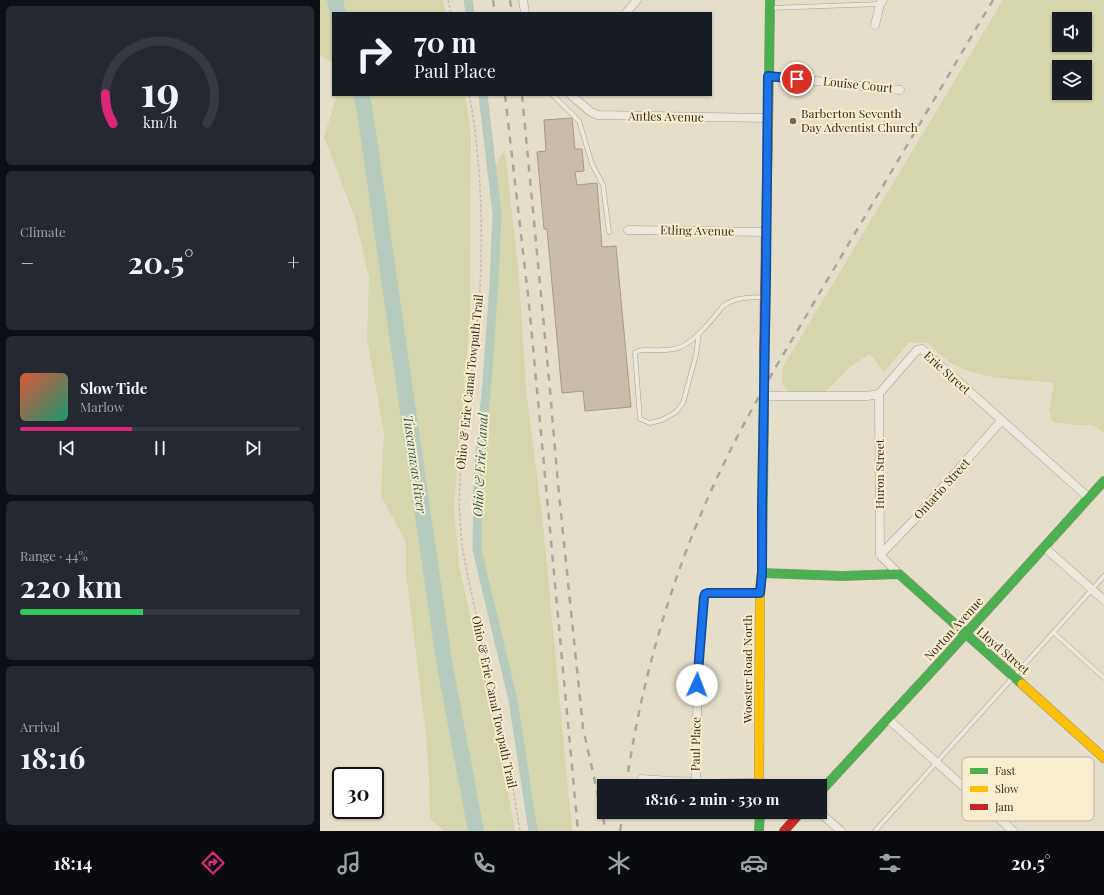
<!DOCTYPE html>
<html lang="en">
<head>
<meta charset="utf-8">
<style>
	body { margin:0; font-family:"Playfair Display",serif; background:#242831; color:#f1f3f6; height:100vh; display:flex; flex-direction:column; font-size:15px; white-space:nowrap }
	* { box-sizing:border-box; margin:0 }
	p { font-size:13px; color:#9ea1a6 }
	.icon { flex:none; width:22px; height:22px; fill:none; stroke:currentColor; stroke-width:2; stroke-linecap:round; stroke-linejoin:round }
	.map { position:relative; flex:1; overflow:hidden }
	.details { display:flex; flex-direction:column; gap:6px; padding:6px; background:#0d0f14; width:320px }
	.details>* { flex:none }
	.banner { position:absolute; left:12px; top:12px; width:380px; height:84px; border-radius:0px; box-shadow:0 1px 3px #0004; background:#171b24; color:#f1f3f6; overflow:hidden }
	.fabs { position:absolute; left:732px; top:12px; display:grid; gap:8px }
	.fabs a { display:grid; place-items:center; width:40px; height:40px; border-radius:0px; background:#171b24; box-shadow:0 1px 3px #0004; font-size:20px }
	.speed { position:absolute; left:12px; top:767px; display:flex; gap:8px; font-size:20px; font-weight:700; text-align:center }
	.speed>* { display:grid; place-content:center; width:52px; height:52px; border-radius:50%; background:#171b24; box-shadow:0 1px 3px #0004; line-height:1 }
	.speed .limit { border:2px solid #111; border-radius:6px; background:#fff; color:#111 }
	.pin { position:absolute; display:grid; place-items:center; width:34px; height:34px; color:#fff; margin:-17px; border:2px solid #fff; border-radius:50%; box-shadow:0 1px 4px #0007 }
	.me { position:absolute; width:44px; margin:-22px; rotate:2deg; stroke-linejoin:round; filter:drop-shadow(0 0 3px #0008) }
	.turn { display:flex; align-items:center; gap:14px; height:84px; padding:0 16px; font-size:18px }
	.turn .icon { width:52px; height:52px; stroke-width:2.5 }
	.turn b { display:block; font-size:28px; line-height:34px }
	.big { font-size:30px; font-weight:700; line-height:1.1 }
	.details .card { flex:1; display:flex; flex-direction:column; justify-content:center; gap:6px; min-width:0; padding:0 14px; border-radius:6px; background:#242831 }
	.details .dial { align-items:center; gap:0 }
	.dial svg { height:104px; overflow:visible; fill:none; stroke:#363941; stroke-width:7; stroke-linecap:round; text-anchor:middle }
	.dial text { fill:#f1f3f6; stroke:none }
	.song { display:flex; align-items:center; gap:12px }
	.cover { width:48px; height:48px; border-radius:6px; background:linear-gradient(135deg,hsl(10 70% 55%),hsl(160 70% 35%)) }
	.played { height:4px; border-radius:2px; background:linear-gradient(90deg,#db2777 40%,#363941 40%) }
	.keys { display:flex; justify-content:space-around; direction:ltr }
	.heat { display:flex; justify-content:space-between; align-items:center; font-size:22px; direction:ltr }
	.charge { height:6px; border-radius:3px; background:linear-gradient(90deg,#34c759 44%,#363941 0) }
	.trip { position:absolute; left:277px; top:779px; width:230px; height:40px; border-radius:0px; background:#171b24; box-shadow:0 1px 3px #0004; font-weight:700; line-height:40px; text-align:center }
	.tabs { display:flex; height:64px; justify-content:space-around; align-items:center; background:#090b0e; color:#9ea1a6 }
	.tabs .icon { width:28px; height:28px }
	.tabs .on { color:#db2777 }
	.tabs b { font-size:18px; color:#f1f3f6 }
	main { display:flex; flex:1; min-height:0 }
	.map>svg:first-child { display:block }
	.green { fill:#d5d6ab; fill-rule:evenodd }
	.lines { fill:none; stroke-linecap:round; stroke-linejoin:round }
	.canal { stroke:#b6cbbe; stroke-width:9 }
	.river { stroke:#b6cbbe; stroke-width:16 }
	.building { fill:#cabcab; stroke:#a69989 }
	.lane-casing { stroke:#aaa294; stroke-width:5 }
	.street-casing { stroke:#aaa294; stroke-width:9 }
	.fast-casing { stroke:#9a9284; stroke-width:10 }
	.slow-casing { stroke:#9a9284; stroke-width:10 }
	.jam-casing { stroke:#9a9284; stroke-width:10 }
	.path { stroke:#c6bfb3; stroke-width:1.5; stroke-dasharray:3 2; stroke-linecap:butt }
	.lane { stroke:#ede8dd; stroke-width:4 }
	.street { stroke:#ede8dd; stroke-width:8 }
	.fast { stroke:#4caf50; stroke-width:9 }
	.slow { stroke:#ffc107; stroke-width:9 }
	.jam { stroke:#c62828; stroke-width:9 }
	.rail { stroke:#aca79d; stroke-width:2.5; stroke-dasharray:7 7; stroke-linecap:butt }
	.fast-bridge-casing { stroke:#9a9284; stroke-width:10; stroke-linecap:butt }
	.fast-bridge { stroke:#4caf50; stroke-width:9 }
	.route-casing { stroke:#114b97; stroke-width:10 }
	.route { stroke:#1a73e8; stroke-width:7 }
	.poi-dot { fill:#756958; stroke:#f8edce; stroke-width:1.5 }
	.labels { text-anchor:middle; stroke-width:4; stroke-linejoin:round; paint-order:stroke }
	.street-label { font-size:12px; fill:#392a1b; stroke:#f8edce }
	.poi-label { font-size:12px; fill:#392a1b; stroke:#f8edce; text-anchor:start }
	.water-label { font-size:13px; font-style:italic; fill:#295b58; stroke:#f8edce }
	.key { fill:#f8edce; stroke:#bfb298; stroke-width:1 }
	.key-label { font-size:11px; fill:#392a1b }
</style>
</head>
<body>
<main>
<section class="details">
<div class="card dial"><svg viewBox="0 0 100 80">
<path d="M14 69A42 42 0 1 1 86 69"/>
<path d="M14 69A42 42 0 0 1 8 46" stroke="#db2777"/>
<text x="50" y="56" font-size="32" font-weight="700">19</text>
<text x="50" y="72" font-size="11">km/h</text>
</svg></div>
<div class="card"><p>Climate</p>
<div class="heat"><a>−</a><b class="big">20.5°</b><a>+</a></div>
</div>
<div class="card">
<div class="song"><i class="cover"></i><div><b>Slow Tide</b><p>Marlow</p></div></div>
<div class="played"></div>
<div class="keys"><svg class="icon" aria-label="previous" viewBox="0 0 24 24"><path d="M18 5L8 12l10 7zM5 5v14"/></svg><svg class="icon" aria-label="pause" viewBox="0 0 24 24"><path d="M8 5v14M16 5v14"/></svg><svg class="icon" aria-label="next" viewBox="0 0 24 24"><path d="M6 5l10 7-10 7zM19 5v14"/></svg></div>
</div>
<div class="card"><p>Range · 44%</p><b class="big">220 km</b><div class="charge"></div></div>
<div class="card"><p>Arrival</p><b class="big">18:16</b></div>
</section>
<div class="map">
<svg width="784" height="831" viewBox="0 0 784 831">
	<rect width="100%" height="100%" fill="#e5deca"/>
	<path class="green" d="M0 0H8L13 15V63L0 55Z
		M23 0H123L126 13H26Z
		M683 0H784V433L773 425H755L733 422 729 411 734 383C702 379 659 380 631 363 623 358 615 349 608 343H588L564 372 550 354 531 366 501 396H472L462 384 463 367ZM739 19H765V45H739ZM739 67H765V93H739Z
		M17 95H145L151 133 150 317 134 507 139 566 152 625 170 695 195 831H125L110 819 109 776 106 735 86 572V542L61 496 64 433 47 339 49 277 35 218 4 137Z
		M185 150 199 278 206 390 223 524 252 831H213L193 700 157 550 177 214 172 169Z"/>
	<g class="lines">
		<path class="canal" d="M148 0 150 13
			M163 95 177 214 174 283 167 383 158 475 157 550 193 700 213 831"/>
		<path class="river" d="M15 0 18 13
			M41 95 44 105 124 661 156 831"/>
	</g>
	<path class="building" d="M252 118 255 149H262L264 171 255 172 257 185 277 183 282 247 296 246 311 407 265 411 263 391 242 393 227 229H224L217 152 226 151 224 120Z"/>
	<g class="lines">
		<defs>
			<path id="lane" d="M451 8 560 4
				M233 95 259 121 272 164 283 185 289 232
				M379 333 376 355 363 403 356 412 342 420 330 423 320 419 315 353 318 351 323 350C333 350 344 351 354 349 372 346 392 320 403 306 416 297 428 298 443 297
				M733 632 784 678
				M555 831 784 576"/>
			<path id="street" d="M203 0 205 13
				M306 13 317 0
				M555 25 560 4 563 0
				M448 76 580 90
				M251 95 271 112 278 115 448 118
				M308 230 446 232
				M559 394 560 555
				M444 396H547L559 394 597 350 602 349 769 498
				M724 547 784 600
				M560 555 593 521 681 421
				M560 555 579 574
				M568 719 693 831
				M322 779 350 781 439 783
				M376 781 378 671 384 597 385 595 388 593H440
				M499 812 521 831"/>
			<path id="fast" d="M449 80 450 0
				M442 571 444 407
				M442 573 522 576 579 574 702 684
				M500 792 621 661 784 481
				M439 831 440 812"/>
			<path id="slow" d="M446 227 449 80
				M702 684 784 758
				M439 786 440 593 442 571"/>
			<path id="jam" d="M444 356 446 227
				M464 831 481 812"/>
		</defs>
		<use href="#lane" class="lane-casing"/>
		<use href="#street" class="street-casing"/>
		<use href="#fast" class="fast-casing"/>
		<use href="#slow" class="slow-casing"/>
		<use href="#jam" class="jam-casing"/>
		<path class="path" d="M128 0 131 13
			M149 95C154 117 156 139 158 161 162 203 162 246 160 288 156 346 147 403 141 460L139 503 142 546 147 572 192 783 200 831"/>
		<use href="#lane" class="lane"/>
		<use href="#street" class="street"/>
		<use href="#fast" class="fast"/>
		<use href="#slow" class="slow"/>
		<use href="#jam" class="jam"/>
		<path class="rail" d="M173 0 175 13
			M190 0 192 13
			M185 95 209 304 258 831
			M202 95 230 390 238 484 263 728 286 831
			M306 786C321 681 351 577 396 480 415 439 437 399 460 360L673 0
			M300 831 303 812"/>
		<defs>
			<path id="fast-bridge" d="M444 356V407"/>
		</defs>
		<use href="#fast-bridge" class="fast-bridge-casing"/>
		<use href="#fast-bridge" class="fast-bridge"/>
	</g>
	<g class="lines">
		<defs>
			<path id="route" d="M377 685 384 597 385 594 388 593H440L442 573V506L446 277 448 76 477 79"/>
		</defs>
		<use href="#route" class="route-casing"/>
		<use href="#route" class="route"/>
	</g>
	<circle class="poi-dot" cx="473" cy="121" r="4"/>
	<g class="labels">
		<g class="street-label">
			<text transform="translate(538 85) rotate(6)" y="4">Louise Court</text>
			<text transform="translate(346 117) rotate(1)" y="4">Antles Avenue</text>
			<text transform="translate(377 231) rotate(1)" y="4">Etling Avenue</text>
			<text transform="translate(627 373) rotate(42)" y="4">Erie Street</text>
			<text transform="translate(150 382) rotate(-84)" y="4">Ohio &amp; Erie Canal Towpath Trail</text>
			<text transform="translate(560 474) rotate(-90)" y="4">Huron Street</text>
			<text transform="translate(622 489) rotate(-48)" y="4">Ontario Street</text>
			<text transform="translate(634 629) rotate(-48)" y="4">Norton Avenue</text>
			<text transform="translate(683 651) rotate(41)" y="4">Lloyd Street</text>
			<text transform="translate(428 669) rotate(-90)" y="4">Wooster Road North</text>
			<text transform="translate(174 702) rotate(78)" y="4">Ohio &amp; Erie Canal Towpath Trail</text>
			<text transform="translate(376 744) rotate(-89)" y="4">Paul Place</text>
		</g>
		<g class="poi-label">
			<text x="481" y="118">Barberton Seventh<tspan x="481" dy="14">Day Adventist Church</tspan></text>
		</g>
		<g class="water-label">
			<text transform="translate(95 464) rotate(82)" y="5">Tuscarawas River</text>
			<text transform="translate(160 465) rotate(-87)" y="5">Ohio &amp; Erie Canal</text>
		</g>
	</g>
	<rect x="642" y="757" width="132" height="64" rx="6" class="key"/>
	<rect x="650" y="768" width="18" height="6" fill="#4caf50"/>
	<rect x="650" y="786" width="18" height="6" fill="#ffc107"/>
	<rect x="650" y="804" width="18" height="6" fill="#c62828"/>
	<g class="key-label">
		<text x="675" y="775">Fast</text>
		<text x="675" y="793">Slow</text>
		<text x="675" y="811">Jam</text>
	</g>
</svg>
<div class="fabs">
<a><svg class="icon" aria-label="sound" viewBox="0 0 24 24"><path d="M4 9h4l5-4v14l-5-4H4zM17 9q2 3 0 6"/></svg></a>
<a><svg class="icon" aria-label="layers" viewBox="0 0 24 24"><path d="M12 4l9 5-9 5-9-5zM3 14l9 5 9-5"/></svg></a>
</div>
<div class="speed"><div class="limit">30</div></div>
<div class="pin" style="left:477px;top:79px;background:#d93025"><svg class="icon" aria-label="arrive" viewBox="0 0 24 24"><path d="M6 21V4h12l-3 4 3 4H6"/></svg></div>
<svg class="me" style="left:377px;top:685px" viewBox="-20 -20 40 40"><circle r="19" fill="#fff"/><path d="M0-13L10 11 0 6-10 11z" fill="#1a73e8"/></svg>
<div class="trip">18:16 · 2 min · 530 m</div>
<div class="banner">
<div class="turn"><svg class="icon" aria-label="right" viewBox="0 0 24 24"><path d="M7 20v-9h11M14 6l5 5-5 5"/></svg><div><b>70 m</b>Paul Place</div></div>
</div>
</div>
</main>
<nav class="tabs">
<b>18:14</b>
<svg class="icon on" aria-label="directions" viewBox="0 0 24 24"><path d="M12 3l9 9-9 9-9-9zM9 14v-3h6M13 9l2 2-2 2"/></svg>
<svg class="icon" aria-label="music" viewBox="0 0 24 24"><path d="M9 18V5l10-2v13"/><circle cx="6" cy="18" r="3"/><circle cx="16" cy="16" r="3"/></svg>
<svg class="icon" aria-label="phone" viewBox="0 0 24 24"><path d="M5 4h4l2 5-3 2q2 4 5 5l2-3 5 2v4C11 20 4 13 5 4z"/></svg>
<svg class="icon" aria-label="climate" viewBox="0 0 24 24"><path d="M12 3v18M4 7l16 10M4 17L20 7"/></svg>
<svg class="icon" aria-label="car" viewBox="0 0 24 24"><path d="M5 17H2v-5l4-1 3-4h7l3 4 3 1v5h-3M9 17h6M6 11h13"/><circle cx="7" cy="17" r="2"/><circle cx="17" cy="17" r="2"/></svg>
<svg class="icon" aria-label="filters" viewBox="0 0 24 24"><path d="M4 7h16M4 17h16"/><circle cx="9" cy="7" r="2"/><circle cx="15" cy="17" r="2"/></svg>
<b>20.5°</b>
</nav>
</body>
</html>
